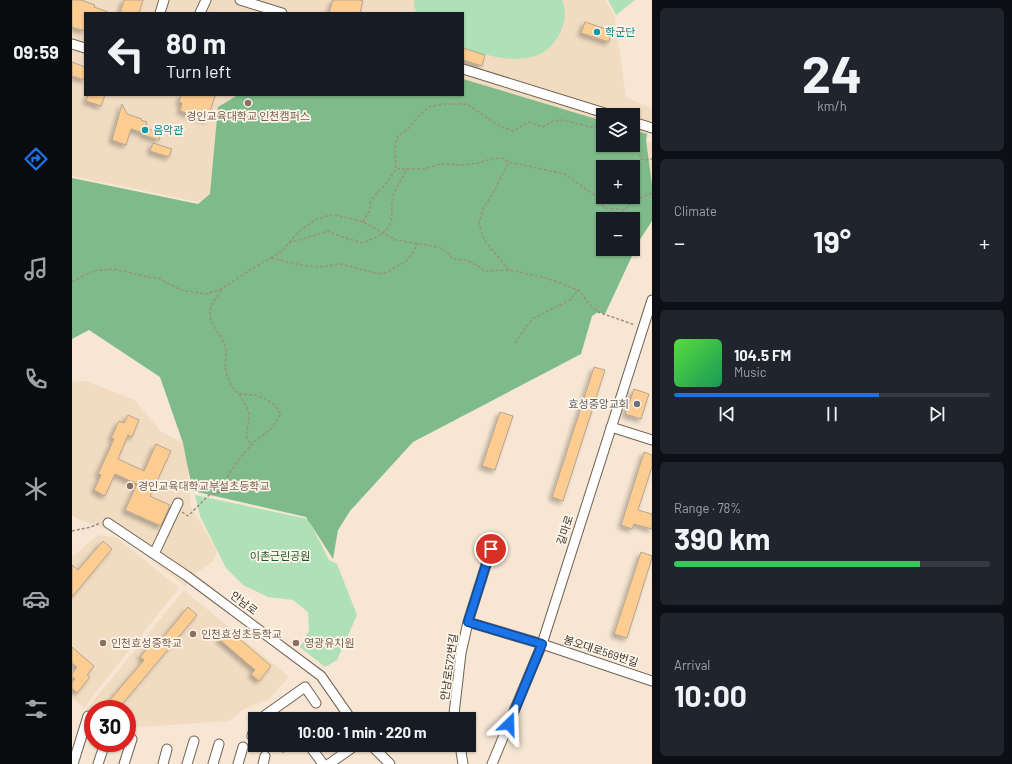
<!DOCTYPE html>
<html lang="en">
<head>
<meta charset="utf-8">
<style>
	body { margin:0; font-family:Barlow,"Noto Sans KR",sans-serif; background:#20242c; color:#f1f3f6; height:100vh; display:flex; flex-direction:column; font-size:15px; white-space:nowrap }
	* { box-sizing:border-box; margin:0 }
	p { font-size:13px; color:#9ea1a6 }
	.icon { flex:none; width:22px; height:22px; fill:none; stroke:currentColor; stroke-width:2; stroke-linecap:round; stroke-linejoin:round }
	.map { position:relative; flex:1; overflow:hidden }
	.side { display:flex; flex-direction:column; gap:8px; padding:8px; background:#0d0f14; width:360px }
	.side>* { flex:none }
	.top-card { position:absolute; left:12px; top:12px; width:380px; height:84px; border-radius:0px; box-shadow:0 1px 3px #0004; background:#171b24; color:#f1f3f6; overflow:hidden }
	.tools { position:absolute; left:524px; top:108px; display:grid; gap:8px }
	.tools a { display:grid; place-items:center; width:44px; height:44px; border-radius:0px; background:#171b24; box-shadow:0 1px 3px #0004; font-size:20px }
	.speed { position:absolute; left:12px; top:700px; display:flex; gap:8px; font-size:20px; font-weight:700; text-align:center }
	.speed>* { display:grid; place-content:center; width:52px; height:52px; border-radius:50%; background:#171b24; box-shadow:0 1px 3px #0004; line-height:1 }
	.speed .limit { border:6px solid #d22; background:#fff; color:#111 }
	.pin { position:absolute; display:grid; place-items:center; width:34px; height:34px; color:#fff; margin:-17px; border:2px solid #fff; border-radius:50%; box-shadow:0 1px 4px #0007 }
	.me { position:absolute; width:44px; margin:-22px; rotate:22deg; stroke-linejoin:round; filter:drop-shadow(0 0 3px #0008) }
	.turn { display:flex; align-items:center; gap:14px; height:84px; padding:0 16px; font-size:18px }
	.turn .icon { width:52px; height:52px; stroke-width:2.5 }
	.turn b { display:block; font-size:28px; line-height:34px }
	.big { font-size:30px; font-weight:700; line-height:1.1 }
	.side .card { flex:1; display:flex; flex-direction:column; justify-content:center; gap:6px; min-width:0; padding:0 14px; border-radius:6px; background:#20242c }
	.side .dial { align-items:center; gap:0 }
	.dial b { font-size:52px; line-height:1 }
	.song { display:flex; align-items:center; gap:12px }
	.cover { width:48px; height:48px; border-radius:6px; background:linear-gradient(135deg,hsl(110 70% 55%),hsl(150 70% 35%)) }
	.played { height:4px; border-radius:2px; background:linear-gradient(90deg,#1a73e8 65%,#363941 65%) }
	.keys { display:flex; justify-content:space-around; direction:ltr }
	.heat { display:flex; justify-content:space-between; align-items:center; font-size:22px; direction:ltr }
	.charge { height:6px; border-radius:3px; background:linear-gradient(90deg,#34c759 78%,#363941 0) }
	.trip { position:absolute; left:176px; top:712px; width:228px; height:40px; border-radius:0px; background:#171b24; box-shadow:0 1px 3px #0004; font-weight:700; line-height:40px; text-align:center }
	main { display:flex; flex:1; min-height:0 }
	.menu { display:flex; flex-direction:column; width:72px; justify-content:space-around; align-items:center; background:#090b0e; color:#9ea1a6 }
	.menu .icon { width:28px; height:28px }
	.menu .active { color:#1a73e8 }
	.menu b { font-size:18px; color:#f1f3f6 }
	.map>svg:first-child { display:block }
	.built { fill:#f1dcc2; fill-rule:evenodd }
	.green { fill:#b0e0b8 }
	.forest { fill:#7fbb8a; fill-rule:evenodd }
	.building { fill:#fccc90; stroke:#b4a593; filter:url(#shadow) }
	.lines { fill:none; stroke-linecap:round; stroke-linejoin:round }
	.minor-casing { stroke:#706251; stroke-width:11 }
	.path { stroke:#9b8f82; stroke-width:1.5; stroke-dasharray:3 2; stroke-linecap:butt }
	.minor { stroke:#fff; stroke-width:9 }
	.route-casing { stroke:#114b97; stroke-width:10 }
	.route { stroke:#1a73e8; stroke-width:7 }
	.culture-dot { fill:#0f9aa8; stroke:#fef5e9; stroke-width:1.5 }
	.education-dot { fill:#8d6e63; stroke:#fef5e9; stroke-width:1.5 }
	.worship-dot { fill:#6b7280; stroke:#fef5e9; stroke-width:1.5 }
	.labels { text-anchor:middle; stroke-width:3.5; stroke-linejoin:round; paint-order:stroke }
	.culture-label { font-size:11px; fill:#0d838f; stroke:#fef5e9; text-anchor:start }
	.education-label { font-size:11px; fill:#785e54; stroke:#fef5e9; text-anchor:start }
	.worship-label { font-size:11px; fill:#5b616d; stroke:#fef5e9; text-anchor:end }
	.street-label { font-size:11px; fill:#3a332c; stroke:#fef5e9 }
	.park-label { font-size:11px; fill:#18592c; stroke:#fef5e9 }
</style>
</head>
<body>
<main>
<nav class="menu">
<b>09:59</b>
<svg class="icon active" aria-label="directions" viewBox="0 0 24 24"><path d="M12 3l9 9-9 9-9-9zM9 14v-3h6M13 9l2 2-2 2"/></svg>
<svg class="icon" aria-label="music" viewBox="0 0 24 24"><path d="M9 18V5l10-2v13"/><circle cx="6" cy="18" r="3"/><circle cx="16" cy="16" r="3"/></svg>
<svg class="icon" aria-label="phone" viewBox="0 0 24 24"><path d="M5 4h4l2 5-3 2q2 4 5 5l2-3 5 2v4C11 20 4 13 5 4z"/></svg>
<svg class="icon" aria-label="climate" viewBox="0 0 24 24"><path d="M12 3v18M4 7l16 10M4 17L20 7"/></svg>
<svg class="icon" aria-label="car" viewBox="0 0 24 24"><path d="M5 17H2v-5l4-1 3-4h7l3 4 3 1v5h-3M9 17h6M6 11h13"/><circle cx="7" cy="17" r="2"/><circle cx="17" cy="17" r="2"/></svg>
<svg class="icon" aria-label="filters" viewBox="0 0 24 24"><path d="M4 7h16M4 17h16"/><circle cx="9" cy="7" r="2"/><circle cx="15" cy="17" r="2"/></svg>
</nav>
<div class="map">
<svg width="580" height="764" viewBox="0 0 580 764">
	<defs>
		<filter id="shadow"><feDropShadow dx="-3" dy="3" stdDeviation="2" flood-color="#0004"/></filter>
	</defs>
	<rect width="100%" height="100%" fill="#f6e6d3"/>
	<path class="built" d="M0 0H534L543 17 554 98 580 108V119L574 140 580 143V179L561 176V167H531L365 97 126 202 0 176ZM13 13H391V95H13ZM531 115H561V145H531Z
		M14 381 63 400 88 431 111 443 115 464 119 507 145 551 142 561 122 574 113 586 43 532 8 520 0 515V382Z
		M26 535 45 538 107 588 12 707 0 699V556L4 554Z
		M112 590 217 677 197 699 172 709 157 721 68 727 55 723V709H21V713L13 711Z"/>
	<path class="green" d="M342 0H490C495 11 493 23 488 33 470 72 422 58 391 48V13H345L342 6Z
		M536 0H563L544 15Z
		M123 495 236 519 257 560 265 564 285 615 265 660 253 667 228 647 237 631 236 612 221 600 196 597 171 585 154 568 128 516Z"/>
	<path class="forest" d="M391 79 531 121V145H561V130L575 134 574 140 580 185V221L567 241 533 314 526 312 520 316 509 354 341 442 278 511 266 530 261 559 234 517 121 491 115 464 111 443 88 377 17 330 0 339V178L126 204 138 194 146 107 166 95H391ZM531 167H561V197H531ZM531 219H561V249H531Z"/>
	<path class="building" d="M0 0H9L23 5 22 7 36 12V13H13V31L0 27Z
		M52 0H71L67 13H48Z
		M261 0H288L291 1 288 13H257Z
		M513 22 540 31 537 42 509 33Z
		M391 48 413 55 410 66 391 60Z
		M0 62 13 67V80L0 76Z
		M16 95H33L29 106 14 101Z
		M109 95H139L143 96 135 120 108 111 110 103 107 102Z
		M50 104 55 114 70 119 69 120 75 122 72 133 59 129 54 145 40 140Z
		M73 128 89 133 87 140 71 135Z
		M81 143 100 149 97 157 78 151Z
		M522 367 533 370 491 501 480 497Z
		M562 389 577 394 569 419 553 414Z
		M428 412 441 416 423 470 410 466Z
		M56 415 67 420 60 437 56 435 46 459 72 471 84 444 99 451 78 496 98 505 89 526 53 510 65 484 43 474 33 496 22 490 29 475 26 474 42 439 39 438 47 421 52 423Z
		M572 452 580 455V467L566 510 580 514V529L562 524 560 529 549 525Z
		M31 541 40 549 0 597V565L6 570Z
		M569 552 580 556V558L555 638 542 634Z
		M116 607 125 615 46 709 37 701 72 660 68 657 79 644 83 647Z
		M156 629 199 666 187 681 179 674 183 670 147 639Z
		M0 647 22 666 15 675 18 677 5 693 0 688V683L3 679 0 677V674L5 667 0 663Z"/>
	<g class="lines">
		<defs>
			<path id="minor" d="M168 0 210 13
				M88 13 92 0
				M128 13 134 0
				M0 44 13 48
				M391 69 539 115
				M561 122 580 128
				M539 427 580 440
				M36 523 115 576 249 676 279 719
				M82 554 106 503
				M396 622 470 644 580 681
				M188 719 233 687 244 703
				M383 719 382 714 389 653 396 622 419 549
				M183 726 180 736 183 737
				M206 745 211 747 214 745
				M237 745 251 764
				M299 745 318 764
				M388 745 391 764
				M1 764 16 716
				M26 764 33 743
				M52 764 60 739
				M91 764 95 749
				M115 764 122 741
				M141 764 147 744
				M166 764 171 747
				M191 764 193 756
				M257 764 284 745
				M420 764 470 644 580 300"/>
		</defs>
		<use href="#minor" class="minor-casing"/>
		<path class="path" d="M561 130C562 140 568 149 568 158L572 160 580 159
			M324 168 323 153 324 140 326 136 335 130 347 116 357 107 372 104H395L424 124 430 127 442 131 456 122 471 127 481 121 490 120 531 130
			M291 222 298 210V204L302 196 313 185 324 169H352L369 164 393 165 406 163 419 159 429 158 437 162 493 174 522 195 533 208 553 210 561 199 568 198 580 193
			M217 243 256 231 262 234 290 243C304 238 320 232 320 215 320 209 319 202 321 196 323 189 332 175 336 168
			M199 258 234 266 248 267 268 264 282 267 306 274 316 272 322 268 334 261 339 255 346 243
			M437 270 412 240 407 223 411 209 421 193 437 162
			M0 282 21 271 42 269 76 277 86 278 109 290 134 294 149 289 183 267 209 252 225 233 243 220 255 216 263 215 291 222 324 240 367 247 377 254 380 259 394 260 408 267 412 271 437 270 466 276 483 281 508 291 516 303 526 312 563 325
			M443 343 454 327 462 318 498 300 506 290
			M167 394C171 401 176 407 177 415 178 424 172 433 176 441L180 443
			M110 512 116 516 137 495 149 492 158 472 168 458 181 443 200 428 209 414C204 406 196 398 186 396 178 393 169 397 163 391 158 386 153 371 153 365 153 361 155 355 154 350 153 338 138 326 138 314 138 304 144 298 150 290
			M0 531 19 527 28 523"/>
		<use href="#minor" class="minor"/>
	</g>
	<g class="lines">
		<defs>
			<path id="route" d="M419 549 396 622 470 644 437 724"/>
		</defs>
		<use href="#route" class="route-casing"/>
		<use href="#route" class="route"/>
	</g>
	<g class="culture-dot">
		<circle cx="525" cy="32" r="4"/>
		<circle cx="73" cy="130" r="4"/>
	</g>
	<g class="education-dot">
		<circle cx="176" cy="103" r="4"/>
		<circle cx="58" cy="486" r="4"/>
		<circle cx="121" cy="634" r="4"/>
		<circle cx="31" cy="643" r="4"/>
		<circle cx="224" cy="643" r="4"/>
	</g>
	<circle class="worship-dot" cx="565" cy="404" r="4"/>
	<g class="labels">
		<g class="culture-label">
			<text x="533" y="36">학군단</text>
			<text x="81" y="134">음악관</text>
		</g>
		<g class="education-label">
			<text x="176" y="120" text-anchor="middle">경인교육대학교 인천캠퍼스</text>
			<text x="66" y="490">경인교육대학교부설초등학교</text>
			<text x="129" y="638">인천효성초등학교</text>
			<text x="39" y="647">인천효성중학교</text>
			<text x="232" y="647">영광유치원</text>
		</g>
		<g class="worship-label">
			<text x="557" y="408">효성중앙교회</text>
		</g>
		<g class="street-label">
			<text transform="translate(493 530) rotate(-72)" y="4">길마로</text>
			<text transform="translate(172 603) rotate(37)" y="4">안남로</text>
			<text transform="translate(529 651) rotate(18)" y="4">봉오대로569번길</text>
			<text transform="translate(377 667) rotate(-82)" y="4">안남로572번길</text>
		</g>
		<g class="park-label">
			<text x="208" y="560">이촌근린공원</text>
		</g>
	</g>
</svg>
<div class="tools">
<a><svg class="icon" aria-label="layers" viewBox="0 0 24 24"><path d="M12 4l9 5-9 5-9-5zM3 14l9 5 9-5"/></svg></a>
<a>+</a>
<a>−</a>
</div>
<div class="speed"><div class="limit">30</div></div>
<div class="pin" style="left:419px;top:549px;background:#d93025"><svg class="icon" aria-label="arrive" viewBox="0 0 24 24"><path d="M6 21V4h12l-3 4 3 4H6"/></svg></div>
<svg class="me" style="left:437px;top:724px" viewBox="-20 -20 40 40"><path d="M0-17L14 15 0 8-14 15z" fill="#1a73e8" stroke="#fff" stroke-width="4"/></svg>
<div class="trip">10:00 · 1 min · 220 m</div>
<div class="top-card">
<div class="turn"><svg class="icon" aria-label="left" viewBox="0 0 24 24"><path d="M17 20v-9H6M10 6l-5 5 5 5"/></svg><div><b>80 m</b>Turn left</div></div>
</div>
</div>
<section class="side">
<div class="card dial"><b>24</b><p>km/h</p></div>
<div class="card"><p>Climate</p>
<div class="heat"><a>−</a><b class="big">19°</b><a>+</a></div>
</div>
<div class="card">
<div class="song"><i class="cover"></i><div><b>104.5 FM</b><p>Music</p></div></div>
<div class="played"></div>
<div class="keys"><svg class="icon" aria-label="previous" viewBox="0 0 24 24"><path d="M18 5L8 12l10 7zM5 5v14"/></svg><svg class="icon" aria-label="pause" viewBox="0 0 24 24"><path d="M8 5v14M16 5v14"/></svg><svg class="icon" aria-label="next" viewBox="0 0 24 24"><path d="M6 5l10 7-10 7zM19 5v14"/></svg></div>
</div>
<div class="card"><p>Range · 78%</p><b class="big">390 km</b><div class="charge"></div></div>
<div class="card"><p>Arrival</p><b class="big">10:00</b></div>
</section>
</main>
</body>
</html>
